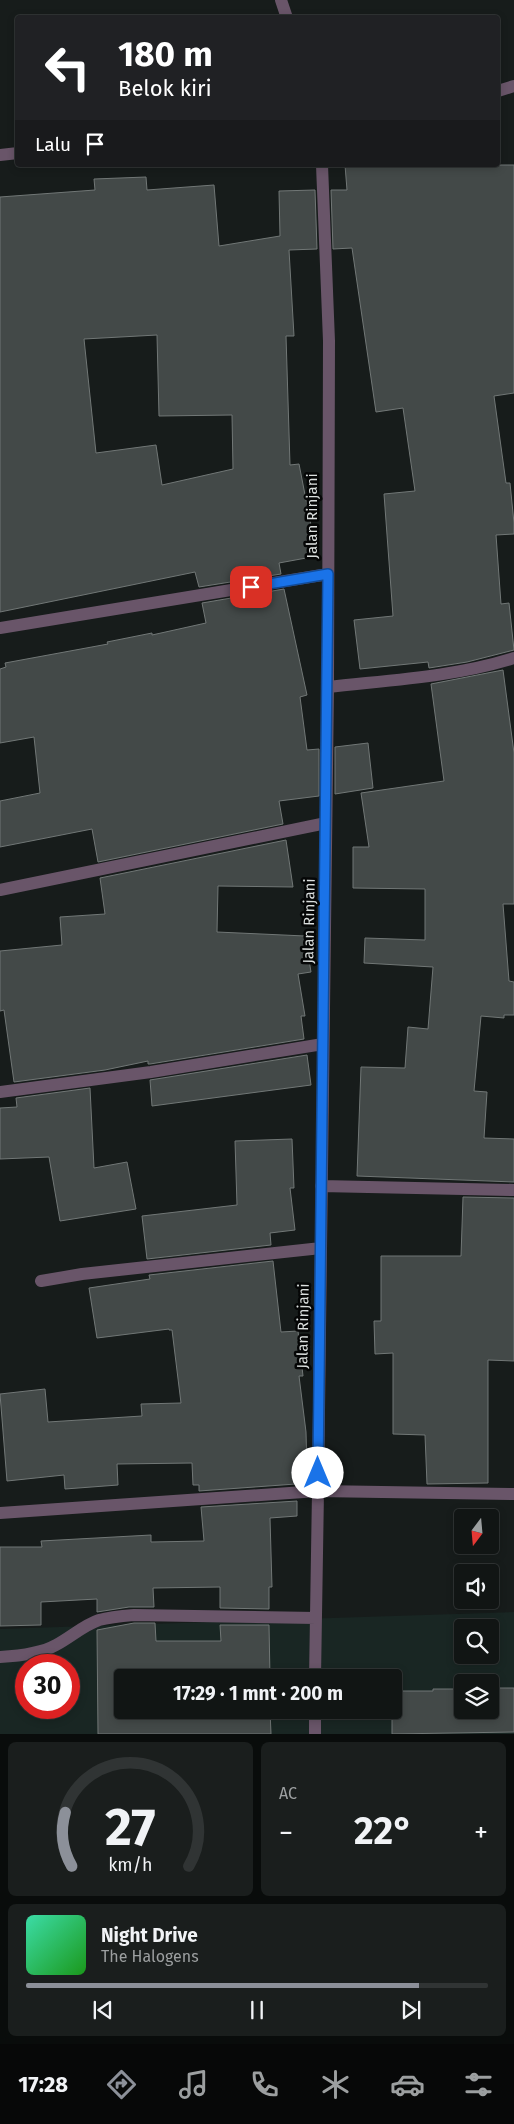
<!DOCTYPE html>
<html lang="id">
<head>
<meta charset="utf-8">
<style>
	body { margin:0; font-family:"Fira Sans",sans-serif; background:#1a1e1d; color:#f1f3f6; height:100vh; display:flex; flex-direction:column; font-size:19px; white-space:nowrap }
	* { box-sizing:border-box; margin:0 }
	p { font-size:16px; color:#9c9fa0 }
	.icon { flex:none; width:28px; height:28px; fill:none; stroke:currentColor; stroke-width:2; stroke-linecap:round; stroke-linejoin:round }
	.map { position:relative; height:1734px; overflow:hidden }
	.details { display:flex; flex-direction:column; gap:8px; padding:8px; background:#090c0b; flex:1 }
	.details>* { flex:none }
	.top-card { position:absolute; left:15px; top:15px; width:485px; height:152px; border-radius:5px; box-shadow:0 2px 8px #0003,0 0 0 1px #303434; background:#202124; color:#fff; overflow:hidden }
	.needle { width:32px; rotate:196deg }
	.fabs { position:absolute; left:454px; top:1509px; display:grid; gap:10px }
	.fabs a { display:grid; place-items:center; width:45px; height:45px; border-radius:5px; background:#111514; box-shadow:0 2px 8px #0003,0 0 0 1px #303434; font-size:25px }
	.speed { position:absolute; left:15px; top:1654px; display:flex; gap:10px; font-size:25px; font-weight:700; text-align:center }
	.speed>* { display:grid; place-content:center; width:65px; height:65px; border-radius:50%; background:#111514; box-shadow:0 2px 8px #0003,0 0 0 1px #303434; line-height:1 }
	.speed .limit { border:8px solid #d22; background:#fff; color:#111 }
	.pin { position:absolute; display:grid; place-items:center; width:42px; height:42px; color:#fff; margin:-21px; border-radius:10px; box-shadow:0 2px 8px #0006 }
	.me { position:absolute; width:55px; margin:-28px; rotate:0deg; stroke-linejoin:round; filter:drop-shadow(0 0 4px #0008) }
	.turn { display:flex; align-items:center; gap:18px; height:105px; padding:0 20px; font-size:22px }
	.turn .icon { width:65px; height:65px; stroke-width:2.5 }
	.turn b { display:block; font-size:35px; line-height:42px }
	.then { display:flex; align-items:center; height:48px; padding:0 20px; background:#0003; gap:10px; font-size:19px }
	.big { font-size:38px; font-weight:700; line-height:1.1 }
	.details .card { flex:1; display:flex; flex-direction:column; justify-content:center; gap:8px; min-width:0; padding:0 18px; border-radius:8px; background:#1a1e1d }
	.details .dial { align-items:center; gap:0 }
	.dial svg { height:130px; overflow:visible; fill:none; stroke:#303434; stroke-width:7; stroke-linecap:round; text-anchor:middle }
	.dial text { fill:#f1f3f6; stroke:none }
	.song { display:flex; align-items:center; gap:15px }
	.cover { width:60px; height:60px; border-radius:8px; background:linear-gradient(135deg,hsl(160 70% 55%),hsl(120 70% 35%)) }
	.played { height:5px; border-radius:2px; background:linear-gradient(90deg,#8c9099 85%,#303434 85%) }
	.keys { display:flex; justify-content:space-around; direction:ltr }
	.heat { display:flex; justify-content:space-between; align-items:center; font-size:28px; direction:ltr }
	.details .tiles { flex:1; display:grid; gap:8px; grid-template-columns:1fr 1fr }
	.card:last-child { grid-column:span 2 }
	.trip { position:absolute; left:114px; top:1669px; width:288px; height:50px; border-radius:5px; background:#111514; box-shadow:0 2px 8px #0003,0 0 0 1px #303434; font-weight:700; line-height:50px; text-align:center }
	.dock { display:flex; height:80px; justify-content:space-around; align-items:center; background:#070808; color:#9c9fa0 }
	.dock .icon { width:35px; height:35px }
	.dock .active { color:#8c9099 }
	.dock b { font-size:22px; color:#f1f3f6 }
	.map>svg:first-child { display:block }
	.built { fill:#192623; fill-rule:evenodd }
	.building { fill:#434948; stroke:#717776; fill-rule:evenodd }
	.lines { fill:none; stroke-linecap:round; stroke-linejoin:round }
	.service { stroke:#695569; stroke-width:12 }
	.minor { stroke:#695569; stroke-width:12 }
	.tertiary { stroke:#695569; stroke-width:12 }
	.route-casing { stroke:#114b97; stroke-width:12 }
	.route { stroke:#1a73e8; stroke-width:9 }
	.labels { text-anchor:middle; stroke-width:5; stroke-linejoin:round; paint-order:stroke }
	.street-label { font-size:15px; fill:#dbdfde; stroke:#050606 }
</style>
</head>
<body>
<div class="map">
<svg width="514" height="1734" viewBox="0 0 514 1734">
	<rect width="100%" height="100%" fill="#171c1b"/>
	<path class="built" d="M514 1612V1734H0V1629ZM462 1628H490V1655H462ZM26 1665H69V1708H26ZM122 1678H392V1710H122ZM462 1682H490V1710H462Z"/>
	<path class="building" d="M345 165H514V393L494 396 506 483H510L514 523V534L496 535 501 604 509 603 514 650 467 662 429 668 428 662 360 669 354 620 393 616 384 494 415 491 403 408 376 412 352 248 333 249 331 190H347Z
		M146 177 147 190 214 185 219 246 280 236 279 191 315 190 317 249 289 250 294 336H286L290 465 299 464 317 556 279 563 281 574 199 587 195 572 0 612V197L95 190 94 179ZM157 335 159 416 232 415 233 469 162 485 156 445 96 453 84 339Z
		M284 589 307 695 300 697 307 750 319 749V796L279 801 283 824 98 862 92 829 0 847V801L40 793 34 737 0 743V669L6 667 5 663 108 644 107 642 152 633V635L206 623 202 603Z
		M503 670 514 753V904H503L509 981 514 982V1015H504V1018L481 1016 474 1091 487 1092 484 1138 514 1139V1182L357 1176 361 1067 405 1068 408 1027 428 1029 433 967 364 963 365 938 425 940V889L353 888V847H369L361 793 444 781 431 684Z
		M368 743 373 788 335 794V747Z
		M286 840 293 887 218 886 217 932 305 936 311 972 298 974 305 1016H301L304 1039 150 1064H148V1061L105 1070 14 1082 4 1010 0 1011V951L62 945 60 917 105 914 100 878Z
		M307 1055 311 1085 152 1106 150 1080Z
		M90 1088 94 1168 127 1162 136 1209 60 1221 49 1157 0 1159V1108L17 1107 16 1098Z
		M292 1139 294 1188H290L295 1230 270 1233 271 1245 147 1259 142 1216 237 1205 235 1141Z
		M463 1197 514 1198V1361L488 1360V1483L427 1484 425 1435 393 1434V1353L375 1354 374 1321H381V1256H461Z
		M273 1261 281 1332 298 1331 303 1376H299L306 1432 307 1469 295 1470 296 1484 199 1491V1485H193L192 1463 117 1464 118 1485 65 1489 64 1475 7 1481 0 1394 45 1389 48 1422 142 1416 141 1404 181 1403 172 1330H169V1329L97 1338 89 1288 150 1279 149 1275Z
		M297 1501V1516L270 1518 272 1587H269V1609L220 1608V1587L153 1588 154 1607H129L97 1612V1599L41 1602V1625L0 1626V1547H42L41 1541 151 1535V1542L204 1541 201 1507Z
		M134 1623H155L156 1641H221L220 1625H269L270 1678H122V1710H270L271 1734H98L97 1630Z
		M490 1688H514V1732L392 1734V1691H433V1689H462V1710H490Z"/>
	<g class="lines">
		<path class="service" d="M0 1657C18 1656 40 1654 56 1645 71 1637 84 1625 99 1620 110 1617 122 1616 134 1615L316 1618
			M315 1678 318 1491
			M315 1734V1710"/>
		<path class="minor" d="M281 0 287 18
			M0 628 328 574
			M328 687C390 680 454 677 514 658
			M0 890 326 823
			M0 1092 151 1072 323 1044
			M321 1186 514 1190
			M41 1281 82 1274 321 1248
			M318 1491 328 687 329 341 322 165
			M0 1513 318 1491 514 1494"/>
		<path class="tertiary" d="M498 91 514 86
			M0 155 18 153"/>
	</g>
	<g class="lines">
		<defs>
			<path id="route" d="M251 587 328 574 318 1473"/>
		</defs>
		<use href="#route" class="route-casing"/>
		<use href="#route" class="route"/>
	</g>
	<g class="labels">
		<g class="street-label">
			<text transform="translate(312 516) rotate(-90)" y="5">Jalan Rinjani</text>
			<text transform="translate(309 921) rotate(-89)" y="5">Jalan Rinjani</text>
			<text transform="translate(303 1326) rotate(-89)" y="5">Jalan Rinjani</text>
		</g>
	</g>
</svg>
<div class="fabs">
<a><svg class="needle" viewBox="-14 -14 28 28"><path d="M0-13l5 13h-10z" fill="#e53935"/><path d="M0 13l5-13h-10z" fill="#9c9fa0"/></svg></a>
<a><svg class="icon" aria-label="sound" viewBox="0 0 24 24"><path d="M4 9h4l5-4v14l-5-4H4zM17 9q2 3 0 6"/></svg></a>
<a><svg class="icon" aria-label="search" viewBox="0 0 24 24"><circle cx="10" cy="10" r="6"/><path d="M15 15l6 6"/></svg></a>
<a><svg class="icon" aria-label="layers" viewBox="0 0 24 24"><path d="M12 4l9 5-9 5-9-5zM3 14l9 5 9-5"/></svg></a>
</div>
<div class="speed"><div class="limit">30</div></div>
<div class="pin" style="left:251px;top:587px;background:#d93025"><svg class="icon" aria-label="arrive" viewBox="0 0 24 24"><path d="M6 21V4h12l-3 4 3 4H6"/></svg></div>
<svg class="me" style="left:318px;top:1473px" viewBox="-20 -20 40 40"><circle r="19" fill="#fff"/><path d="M0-13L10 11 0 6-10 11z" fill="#1a73e8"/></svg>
<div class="trip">17:29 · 1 mnt · 200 m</div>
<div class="top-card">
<div class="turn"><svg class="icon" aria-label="left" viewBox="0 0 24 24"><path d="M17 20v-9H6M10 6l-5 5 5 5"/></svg><div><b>180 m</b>Belok kiri</div></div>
<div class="then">Lalu<svg class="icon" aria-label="arrive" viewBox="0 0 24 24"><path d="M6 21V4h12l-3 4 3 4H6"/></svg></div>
</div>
</div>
<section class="details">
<div class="tiles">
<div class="card dial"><svg viewBox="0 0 100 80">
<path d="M14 69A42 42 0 1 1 86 69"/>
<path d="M14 69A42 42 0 0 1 10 36" stroke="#8c9099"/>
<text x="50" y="56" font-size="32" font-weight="700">27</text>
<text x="50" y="72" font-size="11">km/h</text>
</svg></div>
<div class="card"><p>AC</p>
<div class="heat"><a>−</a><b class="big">22°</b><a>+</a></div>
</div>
<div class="card">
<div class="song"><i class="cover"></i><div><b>Night Drive</b><p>The Halogens</p></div></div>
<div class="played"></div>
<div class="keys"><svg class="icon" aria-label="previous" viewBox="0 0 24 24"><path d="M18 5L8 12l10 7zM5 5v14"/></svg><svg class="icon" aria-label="pause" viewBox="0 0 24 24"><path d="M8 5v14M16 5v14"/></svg><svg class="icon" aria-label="next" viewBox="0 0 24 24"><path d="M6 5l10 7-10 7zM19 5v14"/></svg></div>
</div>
</div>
</section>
<nav class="dock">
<b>17:28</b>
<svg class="icon active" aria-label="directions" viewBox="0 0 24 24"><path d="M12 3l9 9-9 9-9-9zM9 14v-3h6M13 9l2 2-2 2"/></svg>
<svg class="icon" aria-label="music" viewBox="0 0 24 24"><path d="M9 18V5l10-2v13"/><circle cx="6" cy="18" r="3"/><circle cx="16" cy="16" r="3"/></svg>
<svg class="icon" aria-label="phone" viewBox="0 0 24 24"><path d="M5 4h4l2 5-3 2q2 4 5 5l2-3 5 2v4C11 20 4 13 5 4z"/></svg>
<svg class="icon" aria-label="climate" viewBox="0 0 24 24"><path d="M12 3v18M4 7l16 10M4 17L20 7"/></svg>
<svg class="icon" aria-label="car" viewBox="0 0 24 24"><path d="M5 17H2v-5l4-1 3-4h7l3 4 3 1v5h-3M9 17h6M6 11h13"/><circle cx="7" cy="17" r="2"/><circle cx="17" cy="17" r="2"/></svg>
<svg class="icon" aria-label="filters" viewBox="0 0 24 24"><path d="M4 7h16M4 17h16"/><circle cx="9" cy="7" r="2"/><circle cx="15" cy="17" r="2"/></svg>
</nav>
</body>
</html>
